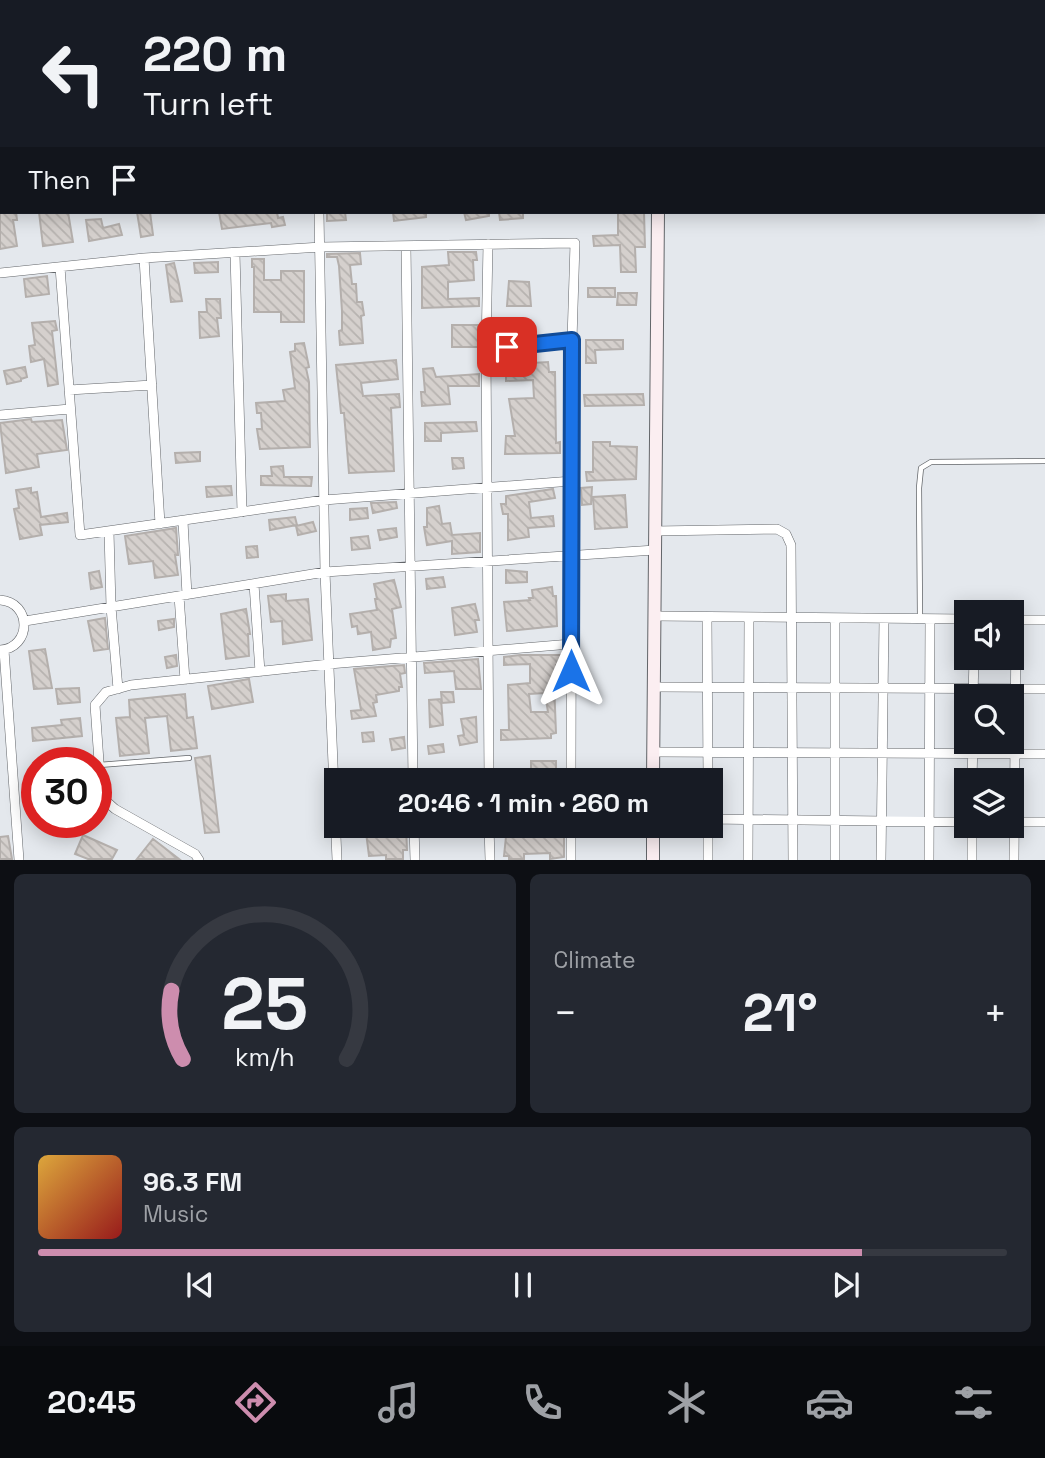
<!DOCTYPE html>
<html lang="en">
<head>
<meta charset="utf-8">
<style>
	body { margin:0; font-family:"Space Grotesk",sans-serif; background:#242831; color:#f1f3f6; height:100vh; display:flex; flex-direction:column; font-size:26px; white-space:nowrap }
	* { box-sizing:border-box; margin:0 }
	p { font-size:23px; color:#9ea1a6 }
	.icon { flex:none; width:38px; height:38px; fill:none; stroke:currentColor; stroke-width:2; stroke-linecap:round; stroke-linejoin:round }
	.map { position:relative; height:860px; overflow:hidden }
	.sheet { display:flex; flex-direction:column; gap:14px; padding:14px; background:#0d0f14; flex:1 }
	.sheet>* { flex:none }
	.banner { position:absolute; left:0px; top:0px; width:1046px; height:214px; box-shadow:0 4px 18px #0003; background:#171b24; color:#f1f3f6; overflow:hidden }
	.tools { position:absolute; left:954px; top:600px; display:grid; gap:14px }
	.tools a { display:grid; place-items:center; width:70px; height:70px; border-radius:0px; background:#171b24; box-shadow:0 4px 18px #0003; font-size:35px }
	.speed { position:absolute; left:21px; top:747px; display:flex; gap:14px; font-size:35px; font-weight:700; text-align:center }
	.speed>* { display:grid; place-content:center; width:91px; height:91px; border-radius:50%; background:#171b24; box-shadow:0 4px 18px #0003; line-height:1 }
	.speed .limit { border:10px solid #d22; background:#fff; color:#111 }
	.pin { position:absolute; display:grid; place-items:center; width:60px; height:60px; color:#fff; margin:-30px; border-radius:14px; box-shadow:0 4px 10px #0006 }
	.me { position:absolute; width:77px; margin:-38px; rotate:0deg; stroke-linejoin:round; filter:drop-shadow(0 0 5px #0008) }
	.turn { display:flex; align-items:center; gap:24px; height:147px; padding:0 28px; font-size:32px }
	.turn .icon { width:91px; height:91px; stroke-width:2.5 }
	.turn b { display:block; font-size:49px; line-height:60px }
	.then { display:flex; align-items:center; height:66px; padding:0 28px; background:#0003; gap:14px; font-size:26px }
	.big { font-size:52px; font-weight:600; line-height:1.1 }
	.sheet .widget { flex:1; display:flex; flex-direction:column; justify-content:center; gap:10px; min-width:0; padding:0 24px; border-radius:10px; background:#242831 }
	.sheet .dial { align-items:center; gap:0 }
	.dial svg { height:182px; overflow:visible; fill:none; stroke:#363941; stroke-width:7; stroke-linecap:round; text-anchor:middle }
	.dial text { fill:#f1f3f6; stroke:none }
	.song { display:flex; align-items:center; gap:21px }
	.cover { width:84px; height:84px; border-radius:10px; background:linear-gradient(135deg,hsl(40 70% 55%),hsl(0 70% 35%)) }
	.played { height:7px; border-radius:4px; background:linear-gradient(90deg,#cd8dae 85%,#363941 85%) }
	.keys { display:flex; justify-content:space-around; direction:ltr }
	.heat { display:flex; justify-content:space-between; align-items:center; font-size:38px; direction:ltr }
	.sheet .tiles { flex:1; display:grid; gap:14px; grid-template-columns:1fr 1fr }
	.widget:last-child { grid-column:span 2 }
	.trip { position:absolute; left:324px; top:768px; width:399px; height:70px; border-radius:0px; background:#171b24; box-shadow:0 4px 18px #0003; font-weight:600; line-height:70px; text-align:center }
	.dock { display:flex; height:112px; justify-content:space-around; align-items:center; background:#090b0e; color:#9ea1a6 }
	.dock .icon { width:49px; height:49px }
	.dock .selected { color:#cd8dae }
	.dock b { font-size:32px; color:#f1f3f6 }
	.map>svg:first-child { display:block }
	.building { fill:url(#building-back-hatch); stroke:#b4afac; stroke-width:2; fill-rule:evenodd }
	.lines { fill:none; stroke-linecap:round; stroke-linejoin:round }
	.lane-casing { stroke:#63666a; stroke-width:6 }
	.street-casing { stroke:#63666a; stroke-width:10 }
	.secondary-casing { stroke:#63666a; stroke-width:14 }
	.lane { stroke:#fff; stroke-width:4.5 }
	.street { stroke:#fff; stroke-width:9 }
	.secondary { stroke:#fbeef1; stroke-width:12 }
	.route-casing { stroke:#114b97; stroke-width:18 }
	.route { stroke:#1a73e8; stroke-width:12 }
</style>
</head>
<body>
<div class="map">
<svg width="1045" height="860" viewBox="0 0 1045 860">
	<defs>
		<pattern id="building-back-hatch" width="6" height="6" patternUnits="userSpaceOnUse" patternTransform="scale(1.75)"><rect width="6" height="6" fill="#d5d0cd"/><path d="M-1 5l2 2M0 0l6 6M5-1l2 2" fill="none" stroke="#b7b3b0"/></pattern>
	</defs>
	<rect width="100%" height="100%" fill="#e4e8ed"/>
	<path class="building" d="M0 212H16L17 220H13L17 246 0 249Z
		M39 212H68L73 242 43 246Z
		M137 212H150L153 235 141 237Z
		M219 212H277L278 218 283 217 285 225 272 227 271 223 222 229Z
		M327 212H345L346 220 327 221Z
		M393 212H426V217L394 221Z
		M464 212H489V216L466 220Z
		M499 212H523V218L500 220Z
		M618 212H644L645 247H635L636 272H621L620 245 594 246 593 236 618 235Z
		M101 219 103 228 119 224 122 235 89 241 86 220Z
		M448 252H476L477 260H473L474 280 448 282V299L479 298V306L422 308V267L449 265Z
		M360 253 361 264 350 265 352 284H356L357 302H362L364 315 361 316 363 343 340 345 339 331 342 330V311L339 266 337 257H327V254Z
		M252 259H264V280H281V271H304V322H281V312H254V267H252Z
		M218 262V272L195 273 194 263Z
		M174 263 179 284 182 301 171 302 166 265Z
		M47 276 49 294 26 297 24 279Z
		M509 281 529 282 531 306H507Z
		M588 288H615V297H588Z
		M618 293H637L636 305H617Z
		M206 299H220L221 318H217L219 336 200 338 199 312H207Z
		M55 321 57 330 52 331 58 384 48 386 44 359 31 362 29 346 35 345 32 323Z
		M452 325H478V347H452Z
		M586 340H623V349L595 350 596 363H586Z
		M304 343 309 367 306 368 309 382 310 447 260 449 257 429H262L261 413H257L256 403 285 401 283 390 295 388 290 352 295 351V344Z
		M531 359 532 363 548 362 549 372H555L556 443 560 442V453L505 454 506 436H515L509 399 534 398 533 380 506 381V361Z
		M396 360 398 379 361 383 363 396 399 394 400 407 391 408 394 471 349 473 344 413H341L336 365Z
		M25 367 27 377 21 379V381L7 384 4 371Z
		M433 368 436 377 479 374V386H448L450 404 422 406 421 392H425L423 369Z
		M643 394 644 405 585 406 584 395Z
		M31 419 32 422 62 420 67 450 37 454 39 467 6 473 0 423Z
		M476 422 477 431 441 433V441H425V423Z
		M593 442H610V446L637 447 636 479 587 481 586 472H593Z
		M200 452V461L176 463 175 453Z
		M452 458H463L464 468 453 469Z
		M283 466 284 477H312L311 486 261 485V476H272L271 467Z
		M231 486 232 495 207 497 206 487Z
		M592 487 591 504 582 505 581 488Z
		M31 488V493L37 492 41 517 67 513 68 522 40 525 42 535 20 539 14 509 19 508 16 490Z
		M553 489 555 498 529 502 531 518 553 516 554 526 528 528 529 537 508 540V514H503L501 504H506V496Z
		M625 495 627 527 595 529 593 497Z
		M396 502 397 508 373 513 371 503Z
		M439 506 442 524 450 523 452 535 480 533V552L452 554V541L427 545 424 527H427V508Z
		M367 508 368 518 350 520V509Z
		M295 517 297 525 270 530 269 520Z
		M313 522 316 531 298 535 296 526Z
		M176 528 178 555H175L178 575 155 578 153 561 129 564 125 536Z
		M396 528 397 537 380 540 378 530Z
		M368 536 370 548 352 550 351 538Z
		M257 546 258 557 247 558 246 547Z
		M506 570 527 572V582L506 583Z
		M99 571 102 587 91 589 89 573Z
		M443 577 445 587 427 589 426 579Z
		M394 580 401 607 392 609 396 638 391 639 390 647 373 650 371 632 358 634 357 626 352 627 350 614 377 610 375 599H377L374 584Z
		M552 587 553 596H556L557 626 507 631 504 602 530 600 529 598H533L532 590Z
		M286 594V601L308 599 312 640 283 644 282 621 271 622 268 596Z
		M475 604 479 620H475L477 632 455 635 452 608Z
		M246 609 250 634H248L249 656 226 659 221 614Z
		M105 618 108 649 94 651 88 621Z
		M174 619V627L159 630 158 621Z
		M45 649 52 688 34 689 29 651Z
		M176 655 177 666 167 668 165 657Z
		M520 655H561V665H556V682H554L556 733 551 734V738L501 740V730H509L508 685 530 683V664L504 665V657ZM545 693 548 712H531L529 694Z
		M478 659 481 689H456L454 671 425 673 424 663Z
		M404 665 405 673 400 674 402 687H399V691L376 695 377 702 373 703 376 716 352 719 351 711 361 710 354 669Z
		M249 679 253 702 212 709 208 686Z
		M79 688 80 702 58 704 56 689Z
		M441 692H453L454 702 442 703Z
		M185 694 187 718 193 717 197 748 171 751 167 716 145 718 149 753 120 756 116 718 130 717 129 700Z
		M441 699 443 725 430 727 429 700Z
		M476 717 477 742 460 745 458 736 464 735 461 719Z
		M80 718 82 736 33 741 32 728 62 725 61 720Z
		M373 732 374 741 363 742 362 733Z
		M404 737 405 748 392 750 390 739Z
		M443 744 444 752 429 754 428 746Z
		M81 754 82 763H63L62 756Z
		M210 756 219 832 205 833 195 758Z
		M531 761H556V780H531Z
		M381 826H406L407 850H403V859H386V855L369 856 366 832 381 830Z
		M530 826H564V857L550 859V853L524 854V859H509V856H504L507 827 530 828Z
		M83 835 117 850 112 859H88L75 854Z
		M8 836 12 859H0V837Z
		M153 839 179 859H137Z"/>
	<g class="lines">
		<defs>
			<path id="lane" d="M214 0V2
				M997 0V2
				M920 617 919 488 921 468 931 462 1045 461
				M99 765 189 758"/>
			<path id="street" d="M124 0V2
				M0 196H2
				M319 212 325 572 337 860
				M488 244 486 350 489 780
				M406 246 413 780
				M235 253 242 512
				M144 258 160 524
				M60 267 80 535 324 500 572 481
				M0 273 144 258 321 247 575 243 572 340 571 780
				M486 350 572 340
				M69 390 152 385
				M0 415 70 409
				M183 521 187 595
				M109 531 111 607 118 689
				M655 531 777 529 786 534 791 545 793 860
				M254 584 260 672
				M179 596 185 680
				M0 600C32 602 32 648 0 650
				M654 616 966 619
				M707 617 708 780
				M1012 620H1045
				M25 621 325 572 655 550
				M4 650 19 860
				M654 687 1045 689
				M973 696 974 658
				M653 752 1045 754
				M972 780 973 742
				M710 819 966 822
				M1012 822H1045
				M414 826 415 860
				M489 826 490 860
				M708 826V860
				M199 860 195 854 115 809 105 800 101 790 95 705 106 692 131 685 329 664 571 644
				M571 860V826
				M748 860 749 617
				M835 860V618
				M881 860 884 619
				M929 860 930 619
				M972 860V826
				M1014 860 1016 620"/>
			<path id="secondary" d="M1045 82V81
				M1045 100V99
				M0 151H2
				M0 161H2
				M653 780 658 212
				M653 860V826"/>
		</defs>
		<use href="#lane" class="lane-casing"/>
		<use href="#street" class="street-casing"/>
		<use href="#secondary" class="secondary-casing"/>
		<use href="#lane" class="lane"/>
		<use href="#street" class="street"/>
		<use href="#secondary" class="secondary"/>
	</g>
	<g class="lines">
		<defs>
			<path id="route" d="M507 347 572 340 571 671"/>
		</defs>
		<use href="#route" class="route-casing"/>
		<use href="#route" class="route"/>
	</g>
</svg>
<div class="tools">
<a><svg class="icon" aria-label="sound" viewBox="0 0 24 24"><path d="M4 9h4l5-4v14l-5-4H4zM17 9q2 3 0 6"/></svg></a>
<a><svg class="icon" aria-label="search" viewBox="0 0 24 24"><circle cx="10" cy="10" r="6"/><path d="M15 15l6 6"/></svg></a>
<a><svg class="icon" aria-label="layers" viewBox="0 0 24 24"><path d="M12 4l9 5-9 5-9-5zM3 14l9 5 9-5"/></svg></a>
</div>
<div class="speed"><div class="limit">30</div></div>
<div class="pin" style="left:507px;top:347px;background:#d93025"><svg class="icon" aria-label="arrive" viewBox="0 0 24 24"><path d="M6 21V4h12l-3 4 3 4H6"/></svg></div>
<svg class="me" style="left:571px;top:671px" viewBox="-20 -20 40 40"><path d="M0-17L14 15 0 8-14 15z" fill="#1a73e8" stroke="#fff" stroke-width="4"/></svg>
<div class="trip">20:46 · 1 min · 260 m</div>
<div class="banner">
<div class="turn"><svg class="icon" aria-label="left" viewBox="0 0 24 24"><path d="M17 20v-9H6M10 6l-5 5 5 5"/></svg><div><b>220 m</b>Turn left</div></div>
<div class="then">Then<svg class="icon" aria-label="arrive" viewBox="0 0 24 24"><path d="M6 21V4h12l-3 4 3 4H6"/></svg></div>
</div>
</div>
<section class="sheet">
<div class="tiles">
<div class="widget dial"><svg viewBox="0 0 100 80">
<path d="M14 69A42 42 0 1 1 86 69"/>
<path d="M14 69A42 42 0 0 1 9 39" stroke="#cd8dae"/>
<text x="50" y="56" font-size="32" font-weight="700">25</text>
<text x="50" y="72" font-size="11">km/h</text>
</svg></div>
<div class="widget"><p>Climate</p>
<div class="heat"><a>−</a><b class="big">21°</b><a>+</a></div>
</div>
<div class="widget">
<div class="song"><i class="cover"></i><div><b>96.3 FM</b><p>Music</p></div></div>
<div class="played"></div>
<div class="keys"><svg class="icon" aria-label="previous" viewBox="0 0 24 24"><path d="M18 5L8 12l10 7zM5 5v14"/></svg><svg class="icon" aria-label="pause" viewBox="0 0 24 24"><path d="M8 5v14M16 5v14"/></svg><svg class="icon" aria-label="next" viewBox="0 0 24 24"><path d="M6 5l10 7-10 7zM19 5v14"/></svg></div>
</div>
</div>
</section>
<nav class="dock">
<b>20:45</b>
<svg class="icon selected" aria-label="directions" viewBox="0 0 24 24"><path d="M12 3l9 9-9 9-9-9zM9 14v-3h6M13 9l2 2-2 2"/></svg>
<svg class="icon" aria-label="music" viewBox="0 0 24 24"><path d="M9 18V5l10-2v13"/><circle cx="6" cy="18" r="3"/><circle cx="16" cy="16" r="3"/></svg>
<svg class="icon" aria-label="phone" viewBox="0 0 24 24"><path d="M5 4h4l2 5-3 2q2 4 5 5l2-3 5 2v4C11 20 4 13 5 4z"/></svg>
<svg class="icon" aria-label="climate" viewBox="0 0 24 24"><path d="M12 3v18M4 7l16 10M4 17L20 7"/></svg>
<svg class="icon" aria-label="car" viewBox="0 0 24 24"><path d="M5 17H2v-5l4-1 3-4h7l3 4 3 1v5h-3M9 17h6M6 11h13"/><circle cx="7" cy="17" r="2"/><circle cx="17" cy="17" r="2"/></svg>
<svg class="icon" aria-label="filters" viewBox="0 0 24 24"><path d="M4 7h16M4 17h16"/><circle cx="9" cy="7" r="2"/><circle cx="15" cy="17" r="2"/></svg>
</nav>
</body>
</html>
